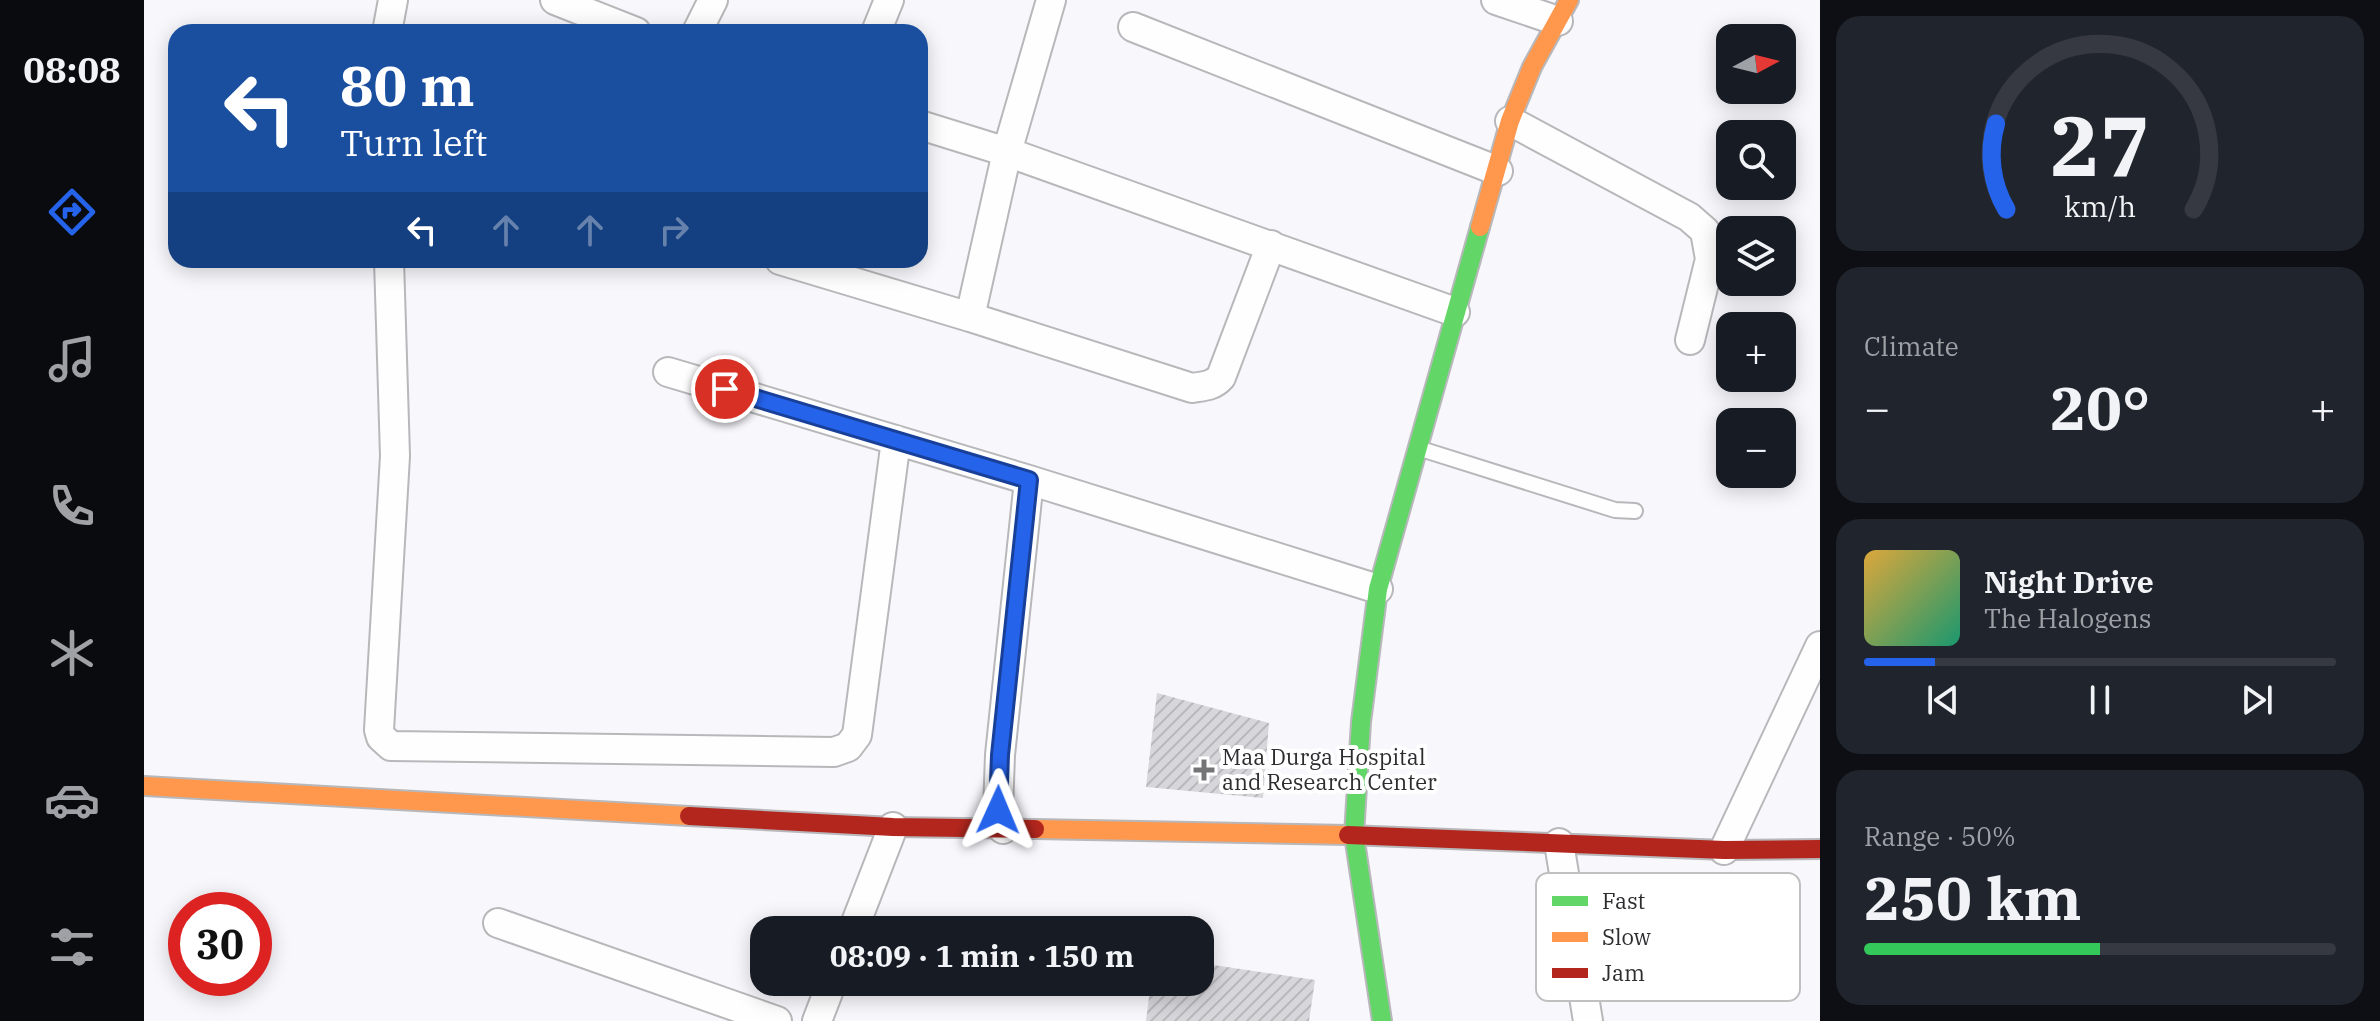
<!DOCTYPE html>
<html lang="en">
<head>
<meta charset="utf-8">
<style>
	body { margin:0; font-family:"IBM Plex Serif",serif; background:#20242c; color:#f1f3f6; height:100vh; display:flex; flex-direction:column; font-size:30px; white-space:nowrap }
	* { box-sizing:border-box; margin:0 }
	p { font-size:26px; color:#9ea1a6 }
	.icon { flex:none; width:44px; height:44px; fill:none; stroke:currentColor; stroke-width:2; stroke-linecap:round; stroke-linejoin:round }
	.map { position:relative; flex:1; overflow:hidden }
	.drawer { display:flex; flex-direction:column; gap:16px; padding:16px; background:#0d0f14; width:560px }
	.drawer>* { flex:none }
	.top-card { position:absolute; left:24px; top:24px; width:760px; height:244px; border-radius:24px; box-shadow:0 4px 20px #0003; background:#1a4fa0; color:#fff; overflow:hidden }
	.needle { width:52px; rotate:83deg }
	.buttons { position:absolute; left:1572px; top:24px; display:grid; gap:16px }
	.buttons a { display:grid; place-items:center; width:80px; height:80px; border-radius:16px; background:#171b24; box-shadow:0 4px 20px #0003; font-size:40px }
	.speed { position:absolute; left:24px; top:892px; display:flex; gap:16px; font-size:40px; font-weight:700; text-align:center }
	.speed>* { display:grid; place-content:center; width:104px; height:104px; border-radius:50%; background:#171b24; box-shadow:0 4px 20px #0003; line-height:1 }
	.speed .limit { border:12px solid #d22; background:#fff; color:#111 }
	.pin { position:absolute; display:grid; place-items:center; width:68px; height:68px; color:#fff; margin:-34px; border:4px solid #fff; border-radius:50%; box-shadow:0 2px 8px #0007 }
	.me { position:absolute; width:88px; margin:-44px; rotate:1deg; stroke-linejoin:round; filter:drop-shadow(0 0 6px #0008) }
	.turn { display:flex; align-items:center; gap:28px; height:168px; padding:0 40px; font-size:36px }
	.turn .icon { width:104px; height:104px; stroke-width:2.5 }
	.turn b { display:block; font-size:56px; line-height:68px }
	.lanes { display:flex; align-items:center; height:76px; padding:0 40px; background:#0003; justify-content:center; gap:40px; direction:ltr }
	.lanes .off { opacity:.35 }
	.big { font-size:60px; font-weight:700; line-height:1.1 }
	.drawer .widget { flex:1; display:flex; flex-direction:column; justify-content:center; gap:12px; min-width:0; padding:0 28px; border-radius:24px; background:#20242c }
	.drawer .dial { align-items:center; gap:0 }
	.dial svg { height:208px; overflow:visible; fill:none; stroke:#363941; stroke-width:7; stroke-linecap:round; text-anchor:middle }
	.dial text { fill:#f1f3f6; stroke:none }
	.song { display:flex; align-items:center; gap:24px }
	.cover { width:96px; height:96px; border-radius:12px; background:linear-gradient(135deg,hsl(40 70% 55%),hsl(160 70% 35%)) }
	.played { height:8px; border-radius:4px; background:linear-gradient(90deg,#2563eb 15%,#363941 15%) }
	.keys { display:flex; justify-content:space-around; direction:ltr }
	.heat { display:flex; justify-content:space-between; align-items:center; font-size:44px; direction:ltr }
	.charge { height:12px; border-radius:6px; background:linear-gradient(90deg,#34c759 50%,#363941 0) }
	.trip { position:absolute; left:606px; top:916px; width:464px; height:80px; border-radius:24px; background:#171b24; box-shadow:0 4px 20px #0003; font-weight:700; line-height:80px; text-align:center }
	main { display:flex; flex:1; min-height:0 }
	.dock { display:flex; flex-direction:column; width:144px; justify-content:space-around; align-items:center; background:#090b0e; color:#9ea1a6 }
	.dock .icon { width:56px; height:56px }
	.dock .active { color:#2563eb }
	.dock b { font-size:36px; color:#f1f3f6 }
	.map>svg:first-child { display:block }
	.building { fill:url(#building-hatch) }
	.lines { fill:none; stroke-linecap:round; stroke-linejoin:round }
	.lane-casing { stroke:#b8b8bb; stroke-width:18 }
	.street-casing { stroke:#b8b8bb; stroke-width:32 }
	.fast-casing { stroke:#b8b8bb; stroke-width:22 }
	.slow-casing { stroke:#b8b8bb; stroke-width:22 }
	.jam-casing { stroke:#b8b8bb; stroke-width:22 }
	.lane { stroke:#fefeff; stroke-width:14 }
	.street { stroke:#fefeff; stroke-width:28 }
	.fast { stroke:#63d668; stroke-width:18 }
	.slow { stroke:#ff974d; stroke-width:18 }
	.jam { stroke:#b3261e; stroke-width:18 }
	.route-casing { stroke:#184099; stroke-width:20 }
	.route { stroke:#2563eb; stroke-width:14 }
	.poi-dot { fill:#747477; stroke:#fff; stroke-width:3 }
	.labels { text-anchor:middle; stroke-width:8; stroke-linejoin:round; paint-order:stroke }
	.poi-label { font-size:22px; fill:#2d2d30; stroke:#fff; text-anchor:start }
	.key { fill:#fff; stroke:#c0c0c1; stroke-width:2 }
	.key-label { font-size:22px; fill:#2d2d30 }
</style>
</head>
<body>
<main>
<nav class="dock">
<b>08:08</b>
<svg class="icon active" aria-label="directions" viewBox="0 0 24 24"><path d="M12 3l9 9-9 9-9-9zM9 14v-3h6M13 9l2 2-2 2"/></svg>
<svg class="icon" aria-label="music" viewBox="0 0 24 24"><path d="M9 18V5l10-2v13"/><circle cx="6" cy="18" r="3"/><circle cx="16" cy="16" r="3"/></svg>
<svg class="icon" aria-label="phone" viewBox="0 0 24 24"><path d="M5 4h4l2 5-3 2q2 4 5 5l2-3 5 2v4C11 20 4 13 5 4z"/></svg>
<svg class="icon" aria-label="climate" viewBox="0 0 24 24"><path d="M12 3v18M4 7l16 10M4 17L20 7"/></svg>
<svg class="icon" aria-label="car" viewBox="0 0 24 24"><path d="M5 17H2v-5l4-1 3-4h7l3 4 3 1v5h-3M9 17h6M6 11h13"/><circle cx="7" cy="17" r="2"/><circle cx="17" cy="17" r="2"/></svg>
<svg class="icon" aria-label="filters" viewBox="0 0 24 24"><path d="M4 7h16M4 17h16"/><circle cx="9" cy="7" r="2"/><circle cx="15" cy="17" r="2"/></svg>
</nav>
<div class="map">
<svg width="1676" height="1021" viewBox="0 0 1676 1021">
	<defs>
		<pattern id="building-hatch" width="6" height="6" patternUnits="userSpaceOnUse" patternTransform="scale(2)"><rect width="6" height="6" fill="#d7d7db"/><path d="M-1 1l2-2M0 6l6-6M5 7l2-2" fill="none" stroke="#b9b9bc"/></pattern>
	</defs>
	<rect width="100%" height="100%" fill="#f7f7fc"/>
	<path class="building" d="M1013 693 1125 723 1119 798 1002 787Z
		M1056 963 1171 980 1165 1021H1002L1007 982H1056Z"/>
	<g class="lines">
		<defs>
			<path id="lane" d="M1277 449 1471 510 1491 511"/>
			<path id="street" d="M411 0 492 32
				M1352 0 1414 21
				M989 27 1354 171
				M243 32 249 0
				M553 32 569 0
				M732 32 745 0
				M1366 121 1545 217 1561 231 1566 259 1546 340
				M776 125 863 152 1311 312
				M245 260 251 456 235 730 237 737 247 746 690 752 704 747 713 735 752 440
				M636 260 826 317 863 152 907 0
				M826 317 1048 388C1060 386 1069 386 1077 377L1127 245
				M524 372 885 480 1234 589
				M859 829 854 810 856 755 885 480
				M1415 843 1444 1021
				M1580 850 1676 646
				M354 923 633 1021
				M709 930 749 827
				M673 1021 688 982"/>
			<path id="fast" d="M1238 1021 1210 835 1217 722 1234 589 1336 227"/>
			<path id="slow" d="M1336 227 1366 121 1388 67 1425 0
				M0 786 545 816
				M891 829 1204 835"/>
			<path id="jam" d="M545 816 749 827 891 829
				M1204 835 1580 850 1676 849"/>
		</defs>
		<use href="#lane" class="lane-casing"/>
		<use href="#street" class="street-casing"/>
		<use href="#fast" class="fast-casing"/>
		<use href="#slow" class="slow-casing"/>
		<use href="#jam" class="jam-casing"/>
		<use href="#lane" class="lane"/>
		<use href="#street" class="street"/>
		<use href="#fast" class="fast"/>
		<use href="#slow" class="slow"/>
		<use href="#jam" class="jam"/>
	</g>
	<g class="lines">
		<defs>
			<path id="route" d="M581 389 885 480 856 755 854 810"/>
		</defs>
		<use href="#route" class="route-casing"/>
		<use href="#route" class="route"/>
	</g>
	<path class="poi-dot" d="M1056 758h8v8h8v8h-8v8h-8v-8h-8v-8h8z"/>
	<g class="labels">
		<g class="poi-label">
			<text x="1078" y="765">Maa Durga Hospital<tspan x="1078" dy="25">and Research Center</tspan></text>
		</g>
	</g>
	<rect x="1392" y="873" width="264" height="128" rx="12" class="key"/>
	<rect x="1408" y="896" width="36" height="10" fill="#63d668"/>
	<rect x="1408" y="932" width="36" height="10" fill="#ff974d"/>
	<rect x="1408" y="968" width="36" height="10" fill="#b3261e"/>
	<g class="key-label">
		<text x="1458" y="909">Fast</text>
		<text x="1458" y="945">Slow</text>
		<text x="1458" y="981">Jam</text>
	</g>
</svg>
<div class="buttons">
<a><svg class="needle" viewBox="-14 -14 28 28"><path d="M0-13l5 13h-10z" fill="#e53935"/><path d="M0 13l5-13h-10z" fill="#9ea1a6"/></svg></a>
<a><svg class="icon" aria-label="search" viewBox="0 0 24 24"><circle cx="10" cy="10" r="6"/><path d="M15 15l6 6"/></svg></a>
<a><svg class="icon" aria-label="layers" viewBox="0 0 24 24"><path d="M12 4l9 5-9 5-9-5zM3 14l9 5 9-5"/></svg></a>
<a>+</a>
<a>−</a>
</div>
<div class="speed"><div class="limit">30</div></div>
<div class="pin" style="left:581px;top:389px;background:#d93025"><svg class="icon" aria-label="arrive" viewBox="0 0 24 24"><path d="M6 21V4h12l-3 4 3 4H6"/></svg></div>
<svg class="me" style="left:854px;top:810px" viewBox="-20 -20 40 40"><path d="M0-17L14 15 0 8-14 15z" fill="#2563eb" stroke="#fff" stroke-width="4"/></svg>
<div class="trip">08:09 · 1 min · 150 m</div>
<div class="top-card">
<div class="turn"><svg class="icon" aria-label="left" viewBox="0 0 24 24"><path d="M17 20v-9H6M10 6l-5 5 5 5"/></svg><div><b>80 m</b>Turn left</div></div>
<div class="lanes"><svg class="icon" aria-label="left" viewBox="0 0 24 24"><path d="M17 20v-9H6M10 6l-5 5 5 5"/></svg><svg class="icon off" aria-label="ahead" viewBox="0 0 24 24"><path d="M12 20V5M6 11l6-6 6 6"/></svg><svg class="icon off" aria-label="ahead" viewBox="0 0 24 24"><path d="M12 20V5M6 11l6-6 6 6"/></svg><svg class="icon off" aria-label="right" viewBox="0 0 24 24"><path d="M7 20v-9h11M14 6l5 5-5 5"/></svg></div>
</div>
</div>
<section class="drawer">
<div class="widget dial"><svg viewBox="0 0 100 80">
<path d="M14 69A42 42 0 1 1 86 69"/>
<path d="M14 69A42 42 0 0 1 10 36" stroke="#2563eb"/>
<text x="50" y="56" font-size="32" font-weight="700">27</text>
<text x="50" y="72" font-size="11">km/h</text>
</svg></div>
<div class="widget"><p>Climate</p>
<div class="heat"><a>−</a><b class="big">20°</b><a>+</a></div>
</div>
<div class="widget">
<div class="song"><i class="cover"></i><div><b>Night Drive</b><p>The Halogens</p></div></div>
<div class="played"></div>
<div class="keys"><svg class="icon" aria-label="previous" viewBox="0 0 24 24"><path d="M18 5L8 12l10 7zM5 5v14"/></svg><svg class="icon" aria-label="pause" viewBox="0 0 24 24"><path d="M8 5v14M16 5v14"/></svg><svg class="icon" aria-label="next" viewBox="0 0 24 24"><path d="M6 5l10 7-10 7zM19 5v14"/></svg></div>
</div>
<div class="widget"><p>Range · 50%</p><b class="big">250 km</b><div class="charge"></div></div>
</section>
</main>
</body>
</html>
